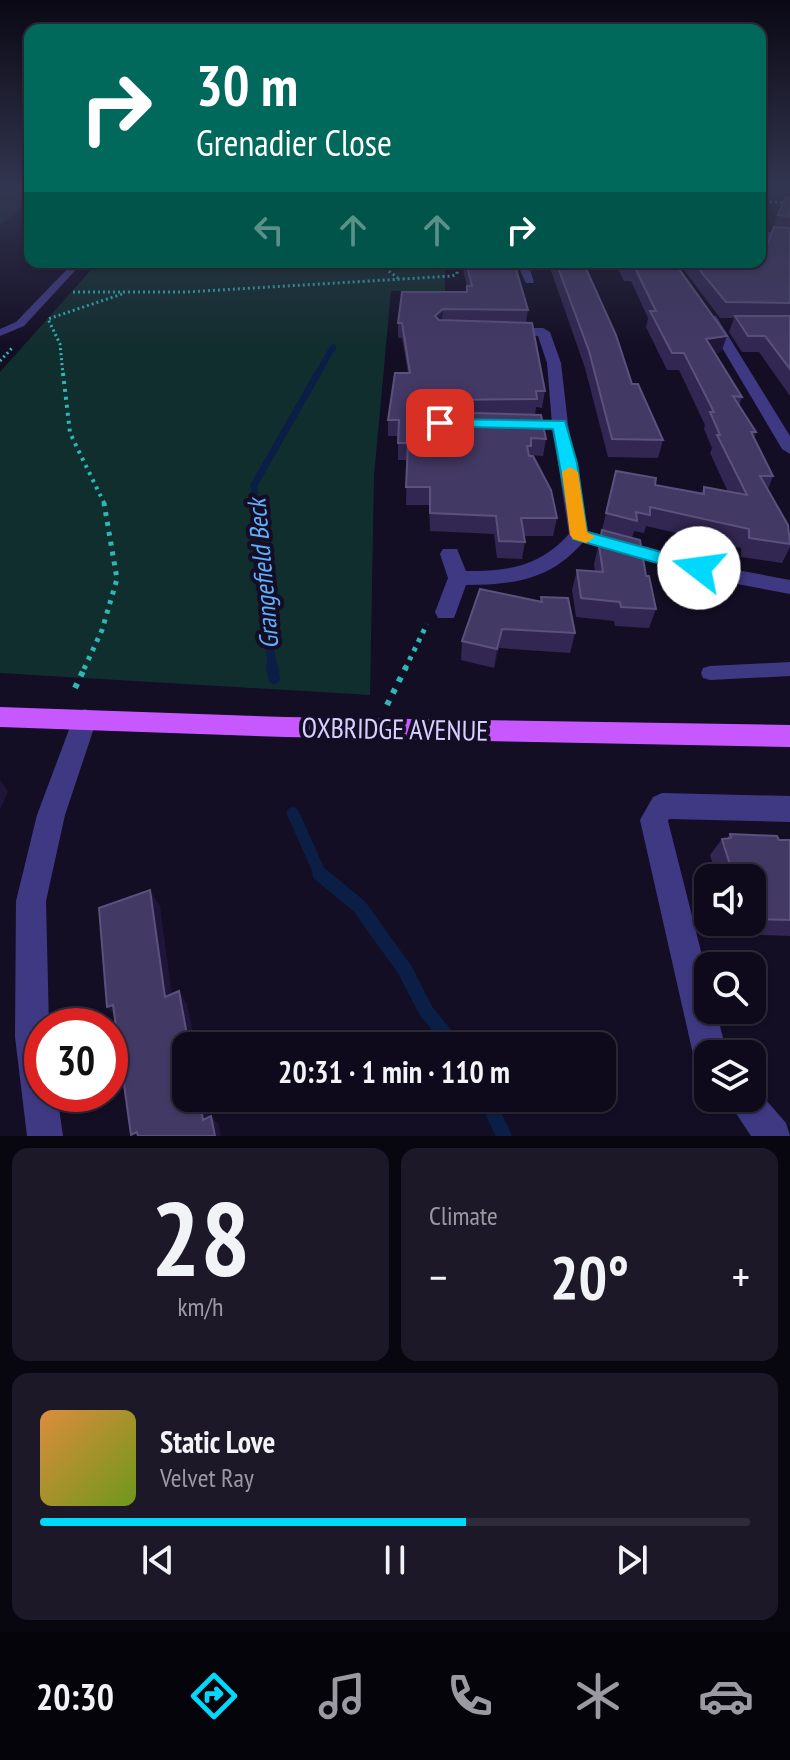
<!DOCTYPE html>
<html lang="en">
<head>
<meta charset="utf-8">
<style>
	body { margin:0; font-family:"PT Sans Narrow",sans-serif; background:#1c1828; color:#f1f3f6; height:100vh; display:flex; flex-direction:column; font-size:30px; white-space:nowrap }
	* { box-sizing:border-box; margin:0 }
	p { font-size:26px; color:#9b9aa3 }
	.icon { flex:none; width:44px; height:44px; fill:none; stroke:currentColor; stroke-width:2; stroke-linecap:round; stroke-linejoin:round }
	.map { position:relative; height:1136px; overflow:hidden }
	.panel { display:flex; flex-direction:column; gap:12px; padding:12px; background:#08060f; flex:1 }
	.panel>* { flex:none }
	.top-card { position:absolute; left:24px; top:24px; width:742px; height:244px; border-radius:16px; box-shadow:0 2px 6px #0004,0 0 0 2px #2e2b3a; background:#00695c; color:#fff; overflow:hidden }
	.controls { position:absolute; left:694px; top:864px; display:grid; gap:16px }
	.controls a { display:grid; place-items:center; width:72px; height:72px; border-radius:16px; background:#0e0a1b; box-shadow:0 2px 6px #0004,0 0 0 2px #2e2b3a; font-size:40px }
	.speed { position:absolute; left:24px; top:1008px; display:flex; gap:16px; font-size:40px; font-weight:700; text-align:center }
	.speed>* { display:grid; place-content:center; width:104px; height:104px; border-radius:50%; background:#0e0a1b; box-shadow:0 2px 6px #0004,0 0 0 2px #2e2b3a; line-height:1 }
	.speed .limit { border:12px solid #d22; background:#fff; color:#111 }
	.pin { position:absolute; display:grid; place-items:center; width:68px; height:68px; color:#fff; margin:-34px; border-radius:16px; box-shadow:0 4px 12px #0006 }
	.me { position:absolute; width:88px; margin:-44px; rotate:285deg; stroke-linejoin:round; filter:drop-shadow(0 0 6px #0008) }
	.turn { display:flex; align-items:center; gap:28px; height:168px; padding:0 40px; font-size:36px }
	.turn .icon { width:104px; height:104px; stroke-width:2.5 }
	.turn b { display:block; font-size:56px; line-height:68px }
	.lanes { display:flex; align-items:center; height:76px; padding:0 40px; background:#0003; justify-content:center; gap:40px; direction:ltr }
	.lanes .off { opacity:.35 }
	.big { font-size:60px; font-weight:700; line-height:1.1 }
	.panel .widget { flex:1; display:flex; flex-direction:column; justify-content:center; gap:12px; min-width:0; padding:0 28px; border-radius:16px; background:#1c1828 }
	.panel .dial { align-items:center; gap:0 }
	.dial b { font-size:104px; line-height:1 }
	.song { display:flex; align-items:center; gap:24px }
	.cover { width:96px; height:96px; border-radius:12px; background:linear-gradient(135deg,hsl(30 70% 55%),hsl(80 70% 35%)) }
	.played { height:8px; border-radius:4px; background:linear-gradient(90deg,#00d9fc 60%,#2e2b3a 60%) }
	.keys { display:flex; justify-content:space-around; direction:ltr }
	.heat { display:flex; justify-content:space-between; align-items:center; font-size:44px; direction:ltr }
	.panel .tiles { flex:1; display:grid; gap:12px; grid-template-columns:1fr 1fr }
	.widget:last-child { grid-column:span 2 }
	.trip { position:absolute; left:172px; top:1032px; width:444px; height:80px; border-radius:16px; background:#0e0a1b; box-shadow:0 2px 6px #0004,0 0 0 2px #2e2b3a; font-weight:700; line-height:80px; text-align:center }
	.tab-bar { display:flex; height:128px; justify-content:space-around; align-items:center; background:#06040b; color:#9b9aa3 }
	.tab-bar .icon { width:56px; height:56px }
	.tab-bar .selected { color:#00d9fc }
	.tab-bar b { font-size:36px; color:#f1f3f6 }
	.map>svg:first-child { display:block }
	.green { fill:#112e2e }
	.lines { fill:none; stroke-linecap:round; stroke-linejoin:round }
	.stream-far4 { stroke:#0b1f46; stroke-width:6 }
	.stream-far3 { stroke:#0b1f46; stroke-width:7 }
	.stream-far2 { stroke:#0b1f46; stroke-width:9 }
	.stream-far1 { stroke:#0b1f46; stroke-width:12 }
	.stream { stroke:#0b1f46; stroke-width:15 }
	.path-far3 { stroke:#2eb7b4; stroke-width:3; stroke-dasharray:2 3; stroke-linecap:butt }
	.path-far2 { stroke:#2eb7b4; stroke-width:4; stroke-dasharray:3 5; stroke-linecap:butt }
	.path-far1 { stroke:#2eb7b4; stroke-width:5; stroke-dasharray:4 6; stroke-linecap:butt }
	.path { stroke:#2eb7b4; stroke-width:6; stroke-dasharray:5 8; stroke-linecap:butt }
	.lane { fill:#3f3984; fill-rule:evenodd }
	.street { fill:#3f3984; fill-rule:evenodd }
	.primary { fill:#c758ff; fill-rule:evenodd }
	.wall { fill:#322752 }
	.shaded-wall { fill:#1e1538 }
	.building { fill:#433965; stroke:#5b517d; stroke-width:2 }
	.route { fill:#00d9fc; stroke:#008da4; stroke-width:2 }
	.slow { fill:#f59e0b }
	.labels { text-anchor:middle; stroke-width:8; stroke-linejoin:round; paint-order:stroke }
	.water-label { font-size:26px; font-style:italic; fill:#5fafff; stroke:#130e24 }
	.near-street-label { font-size:28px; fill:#d8d1ff; stroke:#130e24 }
</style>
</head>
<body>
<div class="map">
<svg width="790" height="1136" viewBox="0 0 790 1136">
	<rect width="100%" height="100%" fill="#130e24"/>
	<path class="green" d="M0 190H30V201L0 226Z
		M98 262H445V291H391L374 476 370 695 0 673V372Z"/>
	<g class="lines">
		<path class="stream-far4" d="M317 375 333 347"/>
		<path class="stream-far3" d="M255 505 254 485 318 373"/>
		<path class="stream-far2" d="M255 503 258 571 273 669"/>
		<path class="stream-far1" d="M272 667 274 678
			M293 813 321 876"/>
		<path class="stream" d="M320 874 359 906 405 970 426 1011 455 1046
			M486 1098 504 1136"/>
		<path class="path-far3" d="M760 201 790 203
			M377 262 398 278
			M73 292H187L452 276 457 274V262
			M0 361 13 347
			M63 375 60 344 48 319 122 294"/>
		<path class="path-far2" d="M63 373 70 433 105 505"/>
		<path class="path-far1" d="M84 669 102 630 117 579 104 503
			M405 669 427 624"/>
		<path class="path" d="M75 688 85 667
			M387 705 406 667"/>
		<path class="lane" d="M74 262H83L24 326 0 336V329L16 322Z
			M790 662V676L710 680 703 678 701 673 703 668 710 666Z"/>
		<path class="street" d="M760 231 790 234V240L760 237Z
			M516 262H528L534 283H526Z
			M706 316H716L790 436V454L782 449 705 319Z
			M503 328H543L550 332 561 363 568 424 588 531 721 567 790 580V594L721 581 583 542C551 580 513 585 466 585L454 618H438L435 612 448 578 440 554 443 549H457L466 571C509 571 539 567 569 534L552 424 547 363 538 336 508 335 501 331Z
			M85 709 94 712 97 719 65 815 46 901 49 1026H42V1094H57L63 1136H27L15 1037 16 901 37 815 73 719 76 712Z
			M662 793 790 796V822L669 819 668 821 708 979V1010H716L727 1054H708V1070L698 1066 693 1054 640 820 653 797Z
			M752 1084 786 1123 790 1136H751L726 1098H752Z"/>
		<path class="primary" d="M0 707 285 717 790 725V747L285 737 0 727Z"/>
	</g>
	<path class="wall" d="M785 197 790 198V396L759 352H742L729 332 734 318H720L678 262H760Z
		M461 262H514L528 310 526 323 545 391 542 408 536 407 535 415 546 439 543 456 529 455 557 518 553 536H524L525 542 522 559 497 558 494 534 430 531 429 505H406L407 460H398V436H388V420L408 373 402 338H398V323L467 292V286Z
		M548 262H583L632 384 663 440 658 458 608 457 585 368Z
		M615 262H674L727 336 721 352 715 353 742 397 739 406 756 432 754 438 773 476 768 489 790 534V547L782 563 741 557V548L646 526 644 533 634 531 632 538 646 576 656 609 649 628 615 626 614 621 576 617 572 590 577 570 595 572 594 564 616 471 655 485 701 493 704 487 728 492 710 453 712 448 704 429 705 425 679 370H667L646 327 648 318 631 281H624Z
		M541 597 575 633 570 653 499 648 494 668 461 660 462 641 540 602Z
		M730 834 790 840V936L734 934 730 922H752V878H717L710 855 722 839 727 838Z"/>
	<path class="shaded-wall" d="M443 309 442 324 435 316Z
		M727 336 721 352 701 355 706 339Z
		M441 400 440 416 432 406Z
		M502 629 499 648 494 668 497 649Z
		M0 780 8 791 0 810Z
		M150 890 160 906 174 1010 165 997Z
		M179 991 187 1004 196 1046H189Z
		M113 1005 119 1020 107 1007Z
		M199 1098H206L212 1129 203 1120Z
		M211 1116 219 1125 221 1136H215Z"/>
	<path class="building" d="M785 197 790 198V217L778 215Z
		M760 225 768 242 774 227 790 228V303L726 302 693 262H760Z
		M466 262H514L528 310 443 309 435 316 439 320 532 323 545 391H536L537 399 441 400 432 406 437 412 541 415 546 439 531 438V446H527L529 456H533L551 490 557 518H521L525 542 499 541 496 516 430 513V487H406L408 443H398L399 420H388L395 373H410L402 323H398L402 292H467V286H472Z
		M556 262H583L616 335 632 384H638L663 440 612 439 589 351Z
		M625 262H674L727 336 706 339 742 397 733 396 756 432H751L773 476H760L788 525 790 544 749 538V529L650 507V515L636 512 637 521 606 513 616 471 656 478 655 485 704 494V487L747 495 717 435H720L710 412H714L684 353H672L650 311H656L634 266H627Z
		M735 316H790V369L765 336H748Z
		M602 530 640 540 646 576H649L656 609 621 607 620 602 581 598 577 570 603 572 599 545Z
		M480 589 542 602 541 597 568 598 575 633 502 629 497 649 462 641Z
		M730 834 777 836 779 840H790V920L752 919V878H734L722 839 731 838Z
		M150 890 165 997 179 991 189 1046H186V1098H199L203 1120 211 1116 215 1136H138L137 1132 131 1135 113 1005 107 1007 99 908Z"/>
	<linearGradient id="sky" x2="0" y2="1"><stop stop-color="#0a0814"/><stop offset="0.54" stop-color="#333650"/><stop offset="1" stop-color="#333650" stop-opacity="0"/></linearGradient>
	<rect width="790" height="348" fill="url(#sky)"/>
	<path class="route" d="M440 419 565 421 577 463 587 532 705 564 708 568 699 575 573 539 553 429 435 426V420Z"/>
	<path class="slow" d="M570 467 578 472 587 532 595 537 586 543 573 539 570 535 562 472Z"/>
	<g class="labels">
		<g class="water-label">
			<text transform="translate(263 574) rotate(-95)" y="9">Grangefield Beck</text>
		</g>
		<g class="near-street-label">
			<text transform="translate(395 729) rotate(1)" y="10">OXBRIDGE AVENUE</text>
		</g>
	</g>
</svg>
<div class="controls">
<a><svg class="icon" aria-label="sound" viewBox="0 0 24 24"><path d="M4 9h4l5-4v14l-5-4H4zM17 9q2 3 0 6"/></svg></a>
<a><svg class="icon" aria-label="search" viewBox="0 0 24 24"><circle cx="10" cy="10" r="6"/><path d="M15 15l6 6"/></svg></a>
<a><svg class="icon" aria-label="layers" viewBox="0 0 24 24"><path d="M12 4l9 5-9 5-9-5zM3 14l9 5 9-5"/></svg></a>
</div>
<div class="speed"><div class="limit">30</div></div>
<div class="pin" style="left:440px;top:423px;background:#d93025"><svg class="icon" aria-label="arrive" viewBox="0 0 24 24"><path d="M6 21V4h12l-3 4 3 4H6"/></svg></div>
<svg class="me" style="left:699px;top:568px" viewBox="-20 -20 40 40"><circle r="19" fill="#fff"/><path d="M0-13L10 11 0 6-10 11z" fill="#00d9fc"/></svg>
<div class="trip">20:31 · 1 min · 110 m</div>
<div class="top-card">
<div class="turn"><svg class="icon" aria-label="right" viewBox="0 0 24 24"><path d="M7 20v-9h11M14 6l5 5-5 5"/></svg><div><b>30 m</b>Grenadier Close</div></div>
<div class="lanes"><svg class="icon off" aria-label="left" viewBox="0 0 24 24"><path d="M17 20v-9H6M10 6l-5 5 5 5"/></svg><svg class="icon off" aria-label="ahead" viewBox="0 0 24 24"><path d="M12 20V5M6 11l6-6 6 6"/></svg><svg class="icon off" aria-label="ahead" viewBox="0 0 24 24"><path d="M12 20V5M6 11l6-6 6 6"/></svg><svg class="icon" aria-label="right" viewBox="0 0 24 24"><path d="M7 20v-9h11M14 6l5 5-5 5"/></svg></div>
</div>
</div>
<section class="panel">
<div class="tiles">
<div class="widget dial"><b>28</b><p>km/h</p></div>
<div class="widget"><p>Climate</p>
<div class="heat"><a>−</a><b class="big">20°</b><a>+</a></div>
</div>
<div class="widget">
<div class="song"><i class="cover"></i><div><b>Static Love</b><p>Velvet Ray</p></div></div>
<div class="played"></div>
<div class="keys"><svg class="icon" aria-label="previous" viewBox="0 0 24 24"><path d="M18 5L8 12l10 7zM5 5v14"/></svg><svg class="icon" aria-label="pause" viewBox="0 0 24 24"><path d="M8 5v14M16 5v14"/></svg><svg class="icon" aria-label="next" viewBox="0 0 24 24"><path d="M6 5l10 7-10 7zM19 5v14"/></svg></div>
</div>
</div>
</section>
<nav class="tab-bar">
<b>20:30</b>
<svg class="icon selected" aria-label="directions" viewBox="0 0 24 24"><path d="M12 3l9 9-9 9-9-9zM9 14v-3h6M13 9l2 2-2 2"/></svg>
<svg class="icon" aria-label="music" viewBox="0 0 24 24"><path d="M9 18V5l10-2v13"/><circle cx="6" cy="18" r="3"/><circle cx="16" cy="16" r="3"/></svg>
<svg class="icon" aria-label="phone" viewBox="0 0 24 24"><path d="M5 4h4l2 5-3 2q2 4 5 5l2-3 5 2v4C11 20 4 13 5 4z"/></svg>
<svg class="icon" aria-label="climate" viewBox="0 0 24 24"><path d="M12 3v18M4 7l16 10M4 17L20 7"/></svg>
<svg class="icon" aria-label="car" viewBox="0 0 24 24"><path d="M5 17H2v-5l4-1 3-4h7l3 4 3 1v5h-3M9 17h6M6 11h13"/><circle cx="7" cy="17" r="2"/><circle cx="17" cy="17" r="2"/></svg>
</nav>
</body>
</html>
